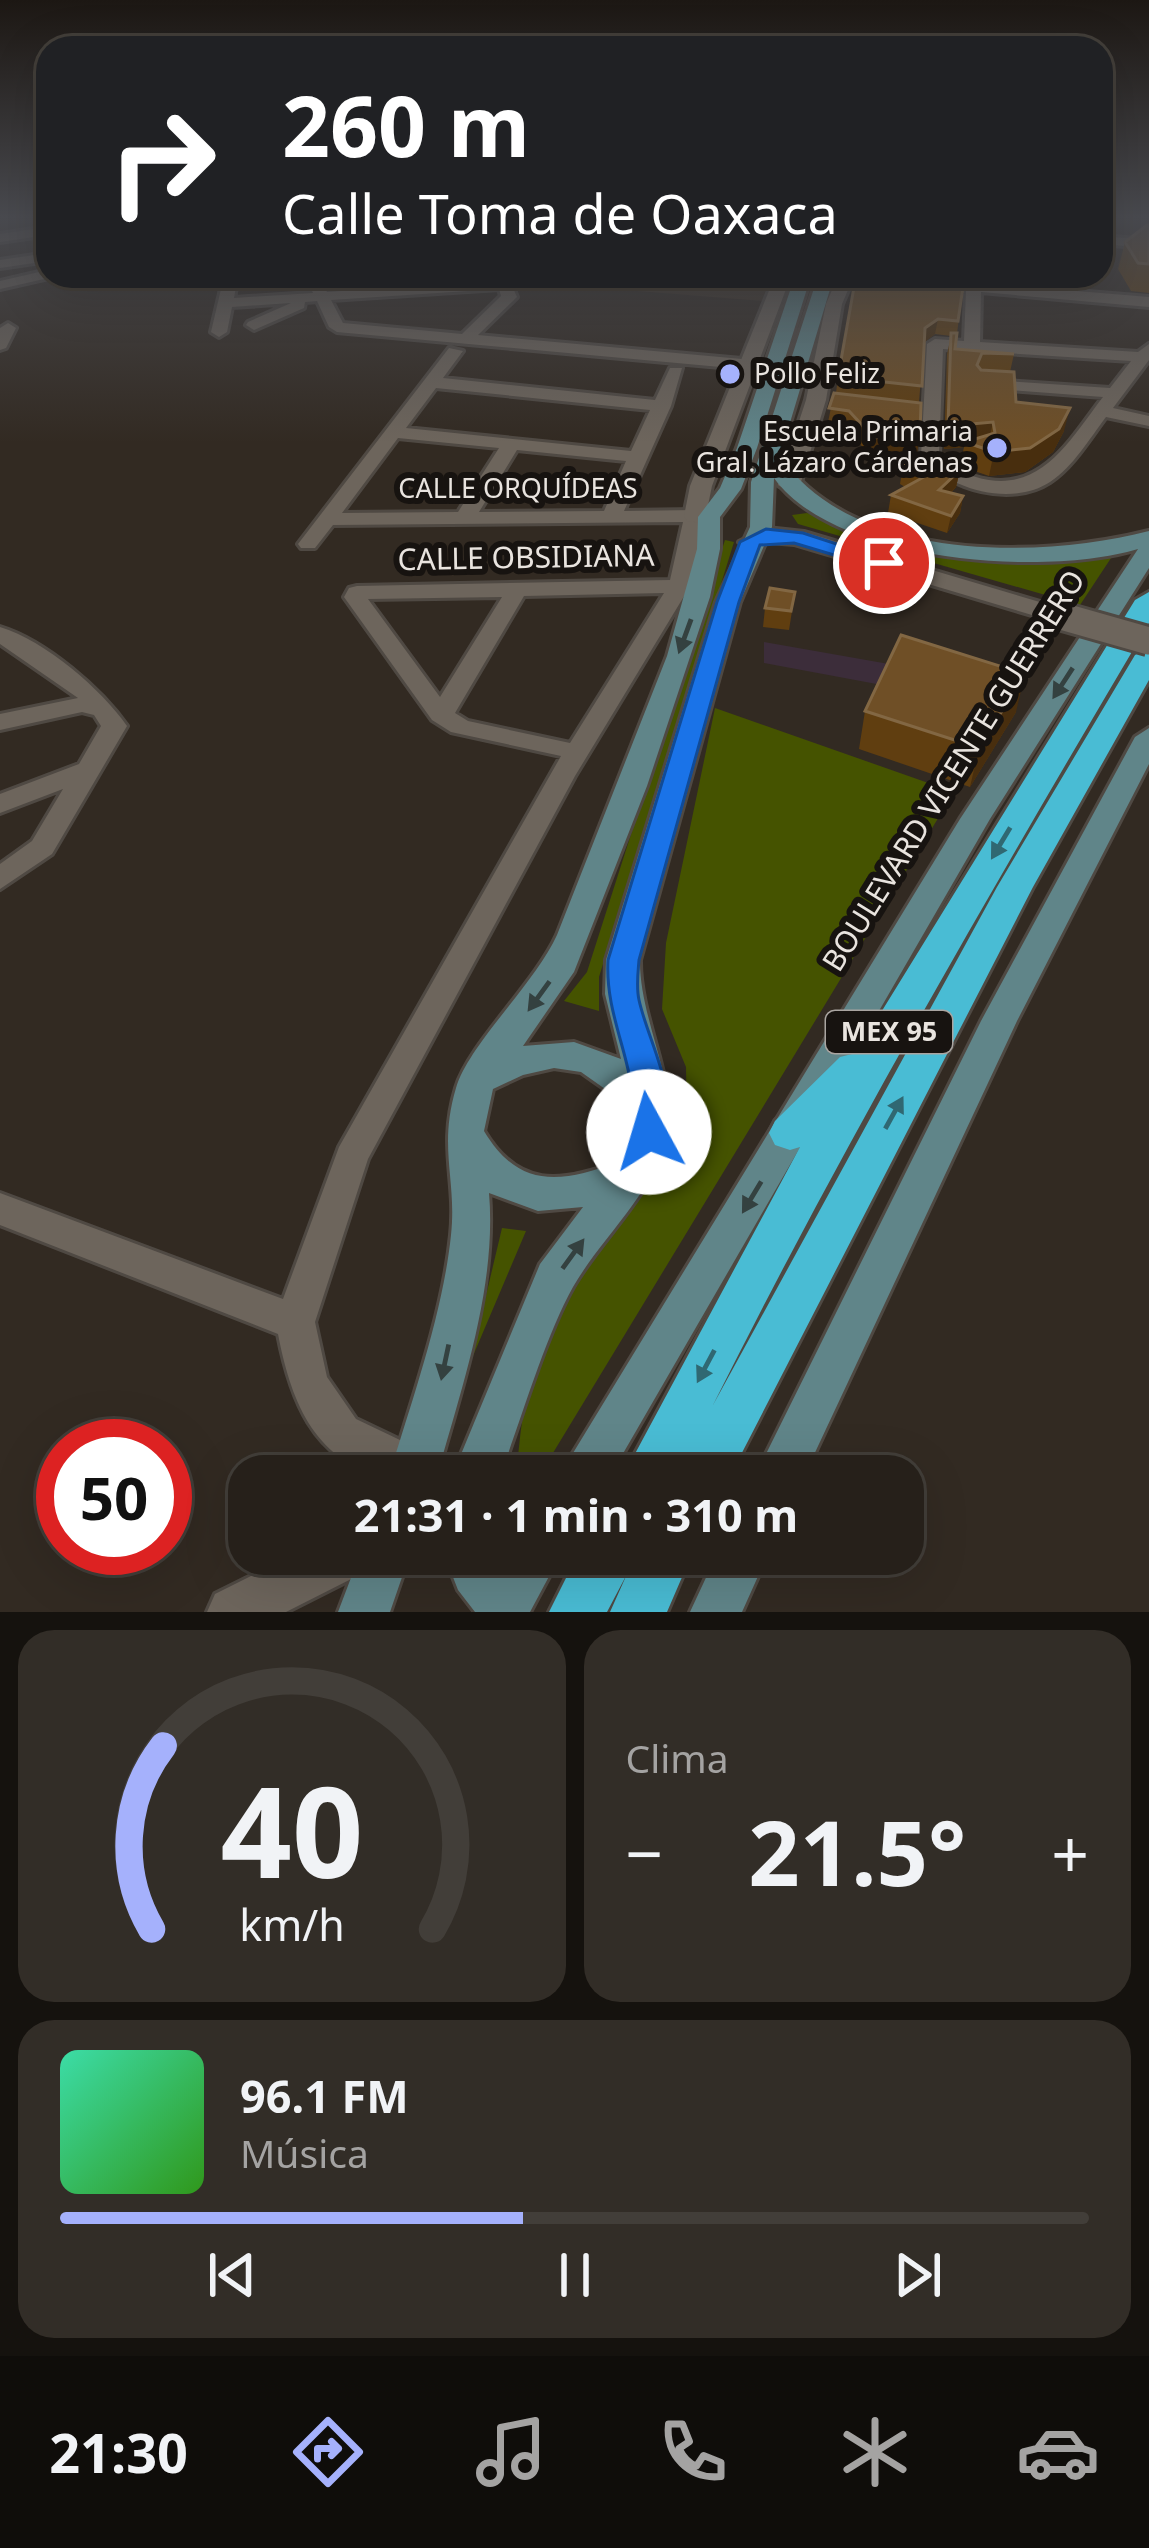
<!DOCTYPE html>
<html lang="es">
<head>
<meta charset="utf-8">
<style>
	body { margin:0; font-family:"Noto Sans",sans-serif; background:#322d27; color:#f1f3f6; height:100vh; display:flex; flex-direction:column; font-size:45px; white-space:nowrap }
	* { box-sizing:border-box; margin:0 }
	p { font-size:39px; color:#a4a3a2 }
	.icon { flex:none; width:66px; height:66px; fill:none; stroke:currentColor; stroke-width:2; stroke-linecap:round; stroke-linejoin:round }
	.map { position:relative; height:1612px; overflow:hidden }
	.sheet { display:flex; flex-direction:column; gap:18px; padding:18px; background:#15120e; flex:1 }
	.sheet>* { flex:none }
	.guide { position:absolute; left:36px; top:36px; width:1077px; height:252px; border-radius:36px; box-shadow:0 12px 48px #0002,0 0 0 3px #423e39; background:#202124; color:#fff; overflow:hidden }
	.speed { position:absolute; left:36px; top:1419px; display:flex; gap:24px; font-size:60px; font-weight:700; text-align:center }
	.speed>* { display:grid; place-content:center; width:156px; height:156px; border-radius:50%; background:#26201a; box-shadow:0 12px 48px #0002,0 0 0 3px #423e39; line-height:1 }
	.speed .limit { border:18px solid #d22; background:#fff; color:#111 }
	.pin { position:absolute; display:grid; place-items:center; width:102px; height:102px; color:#fff; margin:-51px; border:6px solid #fff; border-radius:50%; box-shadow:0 3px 12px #0007 }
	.me { position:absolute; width:132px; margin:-66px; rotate:354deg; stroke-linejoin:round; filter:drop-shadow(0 0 9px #0008) }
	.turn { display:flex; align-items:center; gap:42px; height:252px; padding:0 48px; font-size:54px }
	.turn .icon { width:156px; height:156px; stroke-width:2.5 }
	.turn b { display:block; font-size:84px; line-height:102px }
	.big { font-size:90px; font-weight:700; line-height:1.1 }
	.sheet .tile { flex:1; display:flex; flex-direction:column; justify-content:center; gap:18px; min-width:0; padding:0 42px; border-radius:36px; background:#322d27 }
	.sheet .dial { align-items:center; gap:0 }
	.dial svg { height:312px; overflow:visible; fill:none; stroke:#423e39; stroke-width:7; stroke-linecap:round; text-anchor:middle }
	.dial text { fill:#f1f3f6; stroke:none }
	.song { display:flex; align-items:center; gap:36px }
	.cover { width:144px; height:144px; border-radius:18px; background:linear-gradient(135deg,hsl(160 70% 55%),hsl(110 70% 35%)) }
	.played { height:12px; border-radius:6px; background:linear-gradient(90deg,#a5b1fc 45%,#423e39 45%) }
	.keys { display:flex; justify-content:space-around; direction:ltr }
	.heat { display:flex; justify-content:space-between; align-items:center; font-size:66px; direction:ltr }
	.sheet .tiles { flex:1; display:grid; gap:18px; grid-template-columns:1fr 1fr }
	.tile:last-child { grid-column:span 2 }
	.trip { position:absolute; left:228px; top:1455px; width:696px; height:120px; border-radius:36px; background:#26201a; box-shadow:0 12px 48px #0002,0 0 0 3px #423e39; font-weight:700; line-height:120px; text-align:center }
	.dock { display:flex; height:192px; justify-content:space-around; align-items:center; background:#0f0d0a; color:#a4a3a2 }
	.dock .icon { width:84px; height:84px }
	.dock .active { color:#a5b1fc }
	.dock b { font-size:54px; color:#f1f3f6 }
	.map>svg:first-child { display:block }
	.built { fill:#3f3428 }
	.education { fill:#3c2d3a }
	.green { fill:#455300 }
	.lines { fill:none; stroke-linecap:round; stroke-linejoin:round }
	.minor-casing { stroke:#4f4943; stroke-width:6 }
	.tertiary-casing { stroke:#4f4943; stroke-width:6 }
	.secondary-casing { stroke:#4f4943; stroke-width:6 }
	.trunk-casing { stroke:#4f4943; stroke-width:6 }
	.minor { fill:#6d655c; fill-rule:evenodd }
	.tertiary { fill:#6d655c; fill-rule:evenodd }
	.secondary { fill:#608589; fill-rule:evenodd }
	.trunk { fill:#49bcd4; fill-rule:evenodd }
	.tertiary-bridge-casing { stroke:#4f4943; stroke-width:33; stroke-linecap:butt }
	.tertiary-bridge { stroke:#6d655c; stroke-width:27 }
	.wall { fill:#603e10 }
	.shaded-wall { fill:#482e0e }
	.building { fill:#6f4f26; stroke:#826743; stroke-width:3 }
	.oneway { fill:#344140 }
	.oneway2 { fill:#306872 }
	.route { fill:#1a73e8; stroke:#114b97; stroke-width:3 }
	.poi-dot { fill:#a5b1fc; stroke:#171310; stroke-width:4.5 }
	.labels { text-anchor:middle; stroke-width:12; stroke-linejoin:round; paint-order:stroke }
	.far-poi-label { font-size:27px; fill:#e9e4df; stroke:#171310; text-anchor:start }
	.far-street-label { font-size:27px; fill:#e9e4df; stroke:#171310 }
	.shield { fill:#171310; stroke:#aaa5a1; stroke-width:3 }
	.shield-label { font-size:27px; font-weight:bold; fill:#e9e4df }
	.street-label { font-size:30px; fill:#e9e4df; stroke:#171310 }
</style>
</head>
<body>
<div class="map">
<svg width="1149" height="1612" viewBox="0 0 1149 1612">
	<rect width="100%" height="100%" fill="#322a22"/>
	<path class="built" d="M643 276H771L762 301 637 291Z"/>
	<path class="education" d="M764 642 889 664 882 685 764 663Z"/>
	<path class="green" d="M807 513 941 550 1117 549 1080 605 798 524 792 515Z
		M725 540 734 542 599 977V1011L564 1001 587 972Z
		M715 708 954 792 539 1476H516C519 1452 520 1425 526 1402 552 1299 618 1221 687 1144L686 1067 662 1009 666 943Z
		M502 1228 526 1231 470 1363Z"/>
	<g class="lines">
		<defs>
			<path id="minor" d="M47 227 48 235 0 242V234Z
				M1101 236 1149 240V248L1101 244Z
				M48 253V261L0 268V260Z
				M48 270V276L53 277 0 289V281Z
				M224 276H238L234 298 313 293 305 276H319L327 292 486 281 485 276 510 281 517 297 478 335 775 362 783 367 775 372 337 332 329 327 317 301 305 302 304 308 254 330 246 325 248 322 291 303 232 307 227 332 219 337 211 332ZM499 289 501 296 462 334 343 323 331 300Z
				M967 276H981V283L1149 297V307L981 292 980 342 1138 352 1149 344V360L1113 408 1149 416V426L1106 417C1090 438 1073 467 1050 482 1012 507 948 490 921 456L927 344 935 339 964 341 966 291 919 283 926 279 966 282ZM943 349 1131 361 1110 388 977 379V387L983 388 1103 397C1074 434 1045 489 989 480 970 477 953 469 939 455Z
				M8 323 16 328 6 348 0 350V328Z
				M449 348 463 351 443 378 655 400 670 368H682L671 406 624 511 695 510 705 516 691 580 701 586 686 593 575 776 368 1159 315 1322 327 1377 356 1419 444 1461 450 1476C430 1476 404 1480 384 1476 312 1461 290 1396 278 1334L0 1225V1193L283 1299 339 1147 561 756 451 732 432 720 344 597 349 588 357 586 670 580 683 522 333 525 315 548H301L298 544ZM436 388 650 410 631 451 406 428ZM398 438 499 448 458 512 342 513ZM517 450 626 461 604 511 479 512ZM664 593 570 743 468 721 455 713 524 596ZM502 597 440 697 368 599Z
				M0 627C46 641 102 690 127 726L52 854 0 889V864L32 841 63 789 0 813V794L79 764 101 726 94 715 82 712 0 730V714L78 698 0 644Z"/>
			<path id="tertiary" d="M775 276H791L712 486 707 510 720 517 709 524 687 521 684 516 690 486Z
				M838 276H854L842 304 826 400 800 485 789 491 778 485 806 400 826 304Z
				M767 528 804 532 1070 611 1074 616 1070 621H1052L794 544 770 542 751 549 739 542Z
				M295 1554H372L365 1572 286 1612H207L215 1594Z"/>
			<path id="secondary" d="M795 276H811L757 448 741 489 720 517V549L710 597 647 786 574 972 523 1046 574 1042 621 1059 605 994 606 960 716 602 750 527 751 482 818 276H834L780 456C853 563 1039 559 1149 531V568L990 819 610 1476H559L960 819 1138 549C1046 577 835 563 774 478L772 527 740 602 640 960C639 1016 677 1085 668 1131 656 1192 603 1235 573 1287 545 1337 521 1420 500 1476H452L540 1264 583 1207 538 1211 489 1193C497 1286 462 1386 437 1476H389C412 1400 443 1313 451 1235 457 1180 438 1148 456 1088 469 1044 534 985 557 935L667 656 697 549 698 517 720 488 737 448ZM554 1068 581 1072 632 1108 630 1132 617 1162C560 1184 518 1188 484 1131L493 1089 523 1075Z
				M1149 728V764L1017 1021 804 1476H755L981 1021 1135 737Z
				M360 1554H410L390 1612H338Z
				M444 1554H494L502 1564 508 1554H561L530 1612H475L458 1590Z
				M717 1554H768L742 1612H690Z"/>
			<path id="trunk" d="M1149 592V623C997 880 847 1137 713 1405L997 887 1135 655 1149 646V680L1033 887 730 1476H623L800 1147 790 1150 775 1145 769 1133 775 1121 840 1057 856 1053 1135 600Z
				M578 1554H635L627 1573 636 1554H692L667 1612H610L627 1574 607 1612H549Z"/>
		</defs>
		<use href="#minor" class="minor-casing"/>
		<use href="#tertiary" class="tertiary-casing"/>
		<use href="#secondary" class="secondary-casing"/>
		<use href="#trunk" class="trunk-casing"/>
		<use href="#minor" class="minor"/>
		<use href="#tertiary" class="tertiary"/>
		<use href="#secondary" class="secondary"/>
		<use href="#trunk" class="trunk"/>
		<defs>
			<path id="tertiary-bridge" d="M1061 616 1149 641"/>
		</defs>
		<use href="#tertiary-bridge" class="tertiary-bridge-casing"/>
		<use href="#tertiary-bridge" class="tertiary-bridge"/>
	</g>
	<path class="wall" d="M1149 225V293L1131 291 1118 269 1125 242Z
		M964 280 955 349 1014 354 1010 372 1016 402 1064 431 1053 452 1025 472 989 476 960 466 964 447 944 449 947 354 951 336 935 334 924 342 919 402 836 393 838 377Z
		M834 393 920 433 917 452 871 456 846 429 827 427Z
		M903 466 960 470 956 487 951 493 963 496 960 513 947 533 888 513 891 495 905 487 900 484Z
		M795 592 789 630 763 627 765 608Z
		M865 711 1016 712 970 787 859 749Z"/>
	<path class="shaded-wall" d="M938 319 935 334 922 344 925 328Z
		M1070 408 1064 431 1053 452 1025 472 989 476 994 452Z
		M993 422 988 445 965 442 964 447 944 449 948 426Z
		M920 433 917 452 871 456 874 438Z
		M960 470 956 487 936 508 939 490Z
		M963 496 960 513 947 533 951 516Z
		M1025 674 1016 712 970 787 979 748Z"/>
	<path class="building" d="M1147 225H1149V264L1138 263 1125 242Z
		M856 276H911L964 280 958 321 938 319 925 328 922 386 838 377Z
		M951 333H957L955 349 1014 354 982 353 977 365 981 370 1014 372 1016 402 1070 408 1059 429 1030 448 994 452 965 442 995 433 993 422 948 426Z
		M834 393 921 403 920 433 874 438 849 411 829 408Z
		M936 456 960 470 939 490 963 496 951 516 891 495 922 478 903 466Z
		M770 588 795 592 791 611 765 608Z
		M901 635 1025 674 979 748 865 711Z"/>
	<defs><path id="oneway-solid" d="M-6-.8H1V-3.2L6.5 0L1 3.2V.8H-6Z" transform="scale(3)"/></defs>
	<g class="oneway">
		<use href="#oneway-solid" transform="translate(685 636) rotate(110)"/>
		<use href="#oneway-solid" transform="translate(1063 683) rotate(123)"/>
		<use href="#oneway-solid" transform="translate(539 996) rotate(126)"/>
		<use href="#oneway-solid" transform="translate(752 1197) rotate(121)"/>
		<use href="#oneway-solid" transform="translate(573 1254) rotate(-54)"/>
		<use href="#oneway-solid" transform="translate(445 1362) rotate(102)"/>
	</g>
	<g class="oneway2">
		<use href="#oneway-solid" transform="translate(1001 843) rotate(121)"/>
		<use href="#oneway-solid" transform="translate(894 1113) rotate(-61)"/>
		<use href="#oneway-solid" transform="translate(706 1366) rotate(118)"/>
	</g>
	<linearGradient id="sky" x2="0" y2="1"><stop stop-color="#1c1713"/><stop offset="0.49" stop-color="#494a4f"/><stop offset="1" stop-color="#494a4f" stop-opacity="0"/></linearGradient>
	<rect width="1149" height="443" fill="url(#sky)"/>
	<path class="route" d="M766 529 803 533 895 563 884 570 794 543 760 545 739 602 639 960C638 973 636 987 639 1000 648 1042 683 1100 662 1142L649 1147 637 1142C630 1129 635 1119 634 1104 630 1054 605 1012 608 960L717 602 740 542Z"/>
	<g class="poi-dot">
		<circle cx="730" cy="374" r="12"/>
		<circle cx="997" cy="448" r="12"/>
	</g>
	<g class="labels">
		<g class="far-poi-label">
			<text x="754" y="383">Pollo Feliz</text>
			<text x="973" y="441" text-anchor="end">Escuela Primaria<tspan x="973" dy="31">Gral. Lázaro Cárdenas</tspan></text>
		</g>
		<g class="far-street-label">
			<text x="518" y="498">CALLE ORQUÍDEAS</text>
		</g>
		<rect class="shield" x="826" y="1011" width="126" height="42" rx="9"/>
		<g class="shield-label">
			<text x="889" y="1041">MEX 95</text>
		</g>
		<g class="street-label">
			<text transform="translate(526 558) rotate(-1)" y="10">CALLE OBSIDIANA</text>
			<text transform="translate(954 771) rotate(-58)" y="10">BOULEVARD VICENTE GUERRERO</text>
		</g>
	</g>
</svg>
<div class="speed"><div class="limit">50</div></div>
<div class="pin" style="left:884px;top:563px;background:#d93025"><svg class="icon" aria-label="arrive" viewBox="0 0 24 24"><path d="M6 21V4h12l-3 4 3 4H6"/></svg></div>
<svg class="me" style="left:649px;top:1132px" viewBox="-20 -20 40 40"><circle r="19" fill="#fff"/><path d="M0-13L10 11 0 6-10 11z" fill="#1a73e8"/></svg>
<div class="trip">21:31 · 1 min · 310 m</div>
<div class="guide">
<div class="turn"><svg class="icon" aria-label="right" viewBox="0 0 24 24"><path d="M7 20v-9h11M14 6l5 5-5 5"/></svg><div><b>260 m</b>Calle Toma de Oaxaca</div></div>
</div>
</div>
<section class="sheet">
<div class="tiles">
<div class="tile dial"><svg viewBox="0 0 100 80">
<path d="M14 69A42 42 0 1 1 86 69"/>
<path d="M14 69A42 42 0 0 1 17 22" stroke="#a5b1fc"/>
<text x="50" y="56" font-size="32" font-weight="700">40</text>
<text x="50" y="72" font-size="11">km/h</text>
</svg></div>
<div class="tile"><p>Clima</p>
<div class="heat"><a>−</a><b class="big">21.5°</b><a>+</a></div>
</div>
<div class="tile">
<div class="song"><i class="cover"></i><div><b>96.1 FM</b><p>Música</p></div></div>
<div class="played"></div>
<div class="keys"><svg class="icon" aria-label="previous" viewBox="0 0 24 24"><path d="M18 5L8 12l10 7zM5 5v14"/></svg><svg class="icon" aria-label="pause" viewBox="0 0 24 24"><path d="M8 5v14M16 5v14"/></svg><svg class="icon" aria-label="next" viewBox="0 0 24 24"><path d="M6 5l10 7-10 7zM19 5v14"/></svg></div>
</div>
</div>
</section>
<nav class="dock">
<b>21:30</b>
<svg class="icon active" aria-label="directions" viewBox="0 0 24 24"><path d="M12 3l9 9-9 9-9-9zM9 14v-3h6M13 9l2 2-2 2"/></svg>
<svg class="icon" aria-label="music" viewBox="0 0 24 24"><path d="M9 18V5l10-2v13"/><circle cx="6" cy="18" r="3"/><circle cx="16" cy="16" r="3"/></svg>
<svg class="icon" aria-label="phone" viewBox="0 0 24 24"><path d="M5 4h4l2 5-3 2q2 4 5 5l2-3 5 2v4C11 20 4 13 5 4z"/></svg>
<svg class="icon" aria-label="climate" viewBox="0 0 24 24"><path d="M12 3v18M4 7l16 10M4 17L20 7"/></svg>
<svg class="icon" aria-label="car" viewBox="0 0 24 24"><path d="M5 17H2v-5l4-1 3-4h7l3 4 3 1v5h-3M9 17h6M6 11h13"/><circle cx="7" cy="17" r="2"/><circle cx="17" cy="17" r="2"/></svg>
</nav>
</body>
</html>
